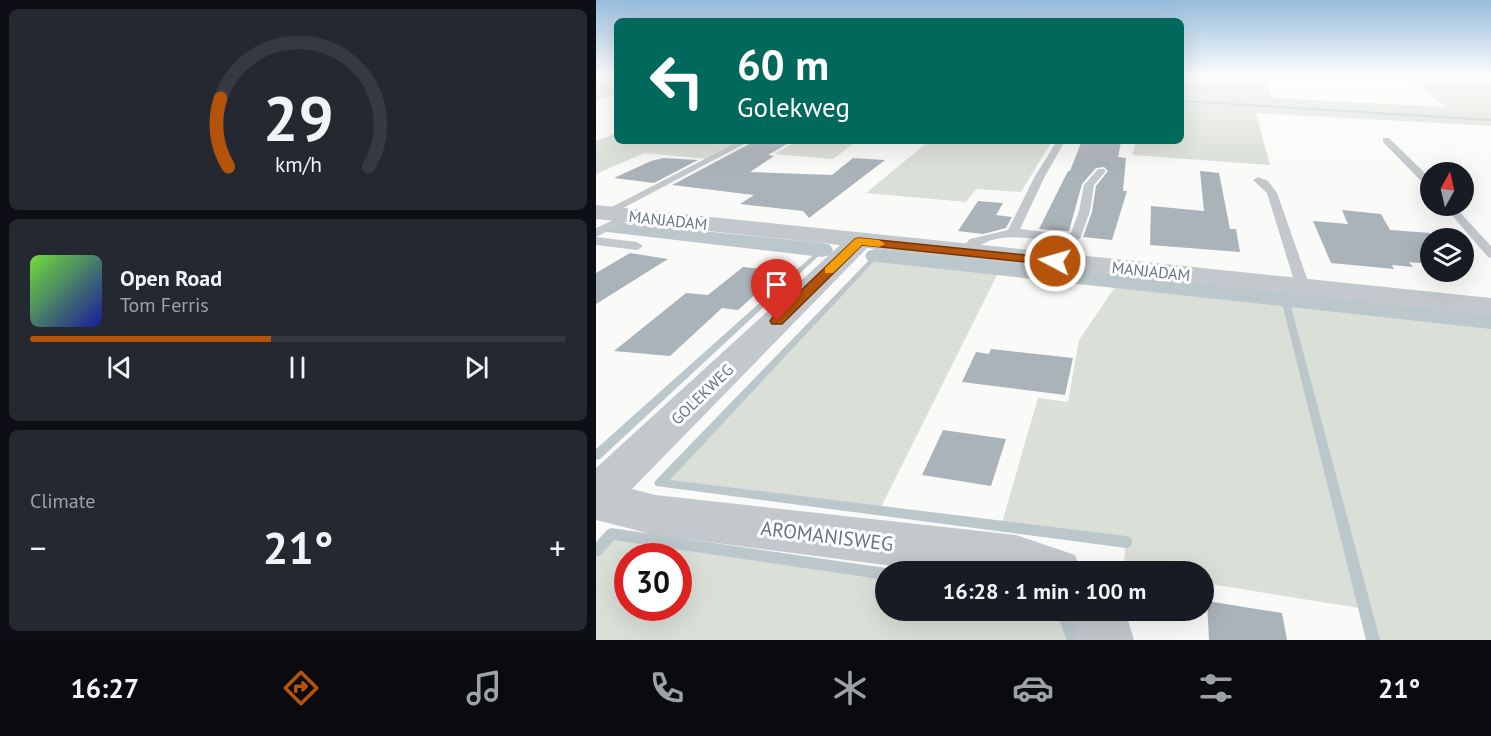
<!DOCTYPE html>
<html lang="en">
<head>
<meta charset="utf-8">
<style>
	body { margin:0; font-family:"PT Sans",sans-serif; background:#242831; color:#f1f3f6; height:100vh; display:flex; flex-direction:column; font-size:22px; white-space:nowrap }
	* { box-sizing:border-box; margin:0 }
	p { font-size:20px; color:#9ea1a6 }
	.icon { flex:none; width:33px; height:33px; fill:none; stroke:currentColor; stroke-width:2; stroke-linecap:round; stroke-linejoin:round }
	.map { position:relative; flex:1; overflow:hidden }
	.panel { display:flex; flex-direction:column; gap:9px; padding:9px; background:#0d0f14; width:596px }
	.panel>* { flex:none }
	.guide { position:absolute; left:18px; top:18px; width:570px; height:126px; border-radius:9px; box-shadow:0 6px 24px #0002; background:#00695c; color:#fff; overflow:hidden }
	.needle { width:39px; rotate:8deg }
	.controls { position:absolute; left:824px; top:162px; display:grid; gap:12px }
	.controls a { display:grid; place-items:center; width:54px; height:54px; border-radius:50%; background:#171b24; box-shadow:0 6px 24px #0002; font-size:30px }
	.speed { position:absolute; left:18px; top:543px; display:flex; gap:12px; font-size:30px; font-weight:700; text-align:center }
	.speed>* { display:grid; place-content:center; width:78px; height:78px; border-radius:50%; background:#171b24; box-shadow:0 6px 24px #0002; line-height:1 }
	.speed .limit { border:9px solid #d22; background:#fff; color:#111 }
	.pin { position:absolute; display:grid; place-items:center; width:51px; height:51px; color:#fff; margin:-62px -26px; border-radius:50% 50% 50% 0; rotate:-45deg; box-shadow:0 0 6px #0007 }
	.pin .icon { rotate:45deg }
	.me { position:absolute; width:66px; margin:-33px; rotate:276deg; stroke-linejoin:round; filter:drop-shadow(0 0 4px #0008) }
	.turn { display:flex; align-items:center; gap:21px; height:126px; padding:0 24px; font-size:27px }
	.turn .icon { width:78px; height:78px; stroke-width:2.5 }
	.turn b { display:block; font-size:42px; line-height:51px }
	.big { font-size:45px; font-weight:700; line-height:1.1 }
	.panel .card { flex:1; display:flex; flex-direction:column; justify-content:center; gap:9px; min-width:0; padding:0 21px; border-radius:9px; background:#242831 }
	.panel .dial { align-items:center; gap:0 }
	.dial svg { height:156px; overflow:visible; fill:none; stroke:#363941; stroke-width:7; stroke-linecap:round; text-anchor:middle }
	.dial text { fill:#f1f3f6; stroke:none }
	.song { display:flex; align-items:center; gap:18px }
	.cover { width:72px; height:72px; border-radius:9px; background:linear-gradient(135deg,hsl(100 70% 55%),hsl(240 70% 35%)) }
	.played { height:6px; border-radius:3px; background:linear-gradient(90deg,#b45309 45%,#363941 45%) }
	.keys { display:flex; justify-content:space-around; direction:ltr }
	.heat { display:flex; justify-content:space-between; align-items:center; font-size:33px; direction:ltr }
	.trip { position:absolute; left:279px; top:561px; width:339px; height:60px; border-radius:30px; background:#171b24; box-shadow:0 6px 24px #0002; font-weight:700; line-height:60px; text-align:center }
	.tabs { display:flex; height:96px; justify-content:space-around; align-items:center; background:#090b0e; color:#9ea1a6 }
	.tabs .icon { width:42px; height:42px }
	.tabs .on { color:#b45309 }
	.tabs b { font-size:27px; color:#f1f3f6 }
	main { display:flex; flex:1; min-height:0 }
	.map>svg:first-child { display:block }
	.green { fill:#dadfd7; fill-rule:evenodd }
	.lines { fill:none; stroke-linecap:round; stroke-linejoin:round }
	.stream { fill:#bbc7cb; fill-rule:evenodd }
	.canal { fill:#bbc7cb; fill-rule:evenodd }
	.building { fill:#aab3b9 }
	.service { fill:#c3c8cc; fill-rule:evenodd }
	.minor { fill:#c3c8cc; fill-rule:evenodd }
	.route { fill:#b45309; stroke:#753606; stroke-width:1.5 }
	.slow { fill:#f59e0b }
	.labels { text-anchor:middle; stroke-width:6; stroke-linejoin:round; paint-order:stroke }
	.street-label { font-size:16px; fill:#657683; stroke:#fff }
	.near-street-label { font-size:20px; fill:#657683; stroke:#fff }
</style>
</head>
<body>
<main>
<section class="panel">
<div class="card dial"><svg viewBox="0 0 100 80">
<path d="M14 69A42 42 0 1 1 86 69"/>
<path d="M14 69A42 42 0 0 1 10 34" stroke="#b45309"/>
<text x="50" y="56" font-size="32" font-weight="700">29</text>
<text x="50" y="72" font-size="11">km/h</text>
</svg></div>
<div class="card">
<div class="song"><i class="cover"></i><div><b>Open Road</b><p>Tom Ferris</p></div></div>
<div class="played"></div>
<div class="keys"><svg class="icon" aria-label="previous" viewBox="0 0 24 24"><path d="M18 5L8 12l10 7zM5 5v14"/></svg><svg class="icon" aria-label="pause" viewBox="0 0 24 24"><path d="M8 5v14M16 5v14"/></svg><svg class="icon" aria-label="next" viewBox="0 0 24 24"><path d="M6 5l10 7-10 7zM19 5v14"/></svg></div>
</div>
<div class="card"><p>Climate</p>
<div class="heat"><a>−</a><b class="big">21°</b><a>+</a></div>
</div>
</section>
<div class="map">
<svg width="896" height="640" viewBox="0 0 896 640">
	<rect width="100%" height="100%" fill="#fafaf8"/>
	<path class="green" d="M0 75H21V94L0 101Z
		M585 75H667L677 98 851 107 806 75H895V126L660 113 674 165 536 155 540 141H585Z
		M21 133V141H145L111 159 48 153 0 174V141Z
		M201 141H261L237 159 179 154Z
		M333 141H456L425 192 380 189 370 202 270 193Z
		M280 256 404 269 283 511 64 483Z
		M523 281 895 321V640H777L769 609 608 583V572L527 570 530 542 405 526 442 398 472 402 483 340Z
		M15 534 289 574 290 610 463 611 468 615 478 640H0V551ZM82 556V608H32V556Z"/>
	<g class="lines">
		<path class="stream" d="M585 100 896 119V121L585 102Z
			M226 248 228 249V251L4 459 0 460V449L224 249Z
			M280 254 283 256 282 257 74 480 530 536 535 538 536 542 535 546 530 548 60 486 58 483 60 480 278 255Z
			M686 297H692L693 299 784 640H770L685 299Z
			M15 528 290 568 295 569 296 572H290V580L18 540 5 555 0 557V542L11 530Z
			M456 610H473L485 640H471L463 620 458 615Z"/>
		<path class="canal" d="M18 222 226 243 234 245 237 250 234 255 226 257 11 232 8 228 11 224Z
			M280 249 896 313V329L272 261 269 256 272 251Z"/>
	</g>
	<path class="building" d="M159 141H189L191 144 172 155 178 156 154 172 236 175 257 158 289 160 213 218 207 211 144 204 158 195 76 185Z
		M497 141 525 142 522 157 530 158 527 191H531L516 240 487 237 496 212 500 186 512 171 508 167 500 168 486 184 473 231 443 229 472 171H474L485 143 496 144Z
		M67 158 102 160 58 183 18 178 55 161Z
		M604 171 623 173 634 229H640L644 252 554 245 555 206 608 211Z
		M382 201 407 203 400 215 416 217 410 228 387 234 362 231Z
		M746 210 785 214 794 230 834 233V264L813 262 817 267 796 265 798 269 735 263 717 221 752 224Z
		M34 253 72 259 0 304V273Z
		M147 267 185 271 142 310 126 308 74 356 18 351 90 293 112 295Z
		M395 349 477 358 469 395 366 382 380 352 393 354Z
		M347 430 410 439 395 486 326 475Z
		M611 601 686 613 691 640H613Z"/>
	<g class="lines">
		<path class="service" d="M787 138H793L834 178V187L830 186 787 142Z
			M144 141H154L14 215H6L4 213Z
			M461 141H469L449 176 424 229 466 234 475 233 483 211 488 185 502 169H508L510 171 498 185 494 211 484 239C446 248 405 221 372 255H364L362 252 374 239 412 230 439 176Z
			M662 177 672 181 681 193 714 287 712 290 707 291 700 287 671 193 657 180Z
			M848 206H858L896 247V258L892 257Z
			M33 213 39 216 37 218 0 237V228Z
			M0 237 41 242 47 246 41 250 0 245Z"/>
		<path class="minor" d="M0 205 896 298V316L271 248 36 489 59 495 420 535 479 555 486 572H343L59 535 0 520V468L244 245 0 219Z
			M473 610H529L538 640H482Z"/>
	</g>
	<linearGradient id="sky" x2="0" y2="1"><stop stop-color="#96bcdc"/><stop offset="0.46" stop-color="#fdfdfc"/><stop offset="1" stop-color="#fdfdfc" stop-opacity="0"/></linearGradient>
	<rect width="896" height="164" fill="url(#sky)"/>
	<path class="route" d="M263 238 459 258 464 261 459 265 266 245 186 324H176L174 321 176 318 259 239Z"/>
	<path class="slow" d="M263 238 283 240 289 244 283 247 266 245 237 273H229V268L259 239Z"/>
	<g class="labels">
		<g class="street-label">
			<text transform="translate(72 220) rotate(6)" y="6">MANJADAM</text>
			<text transform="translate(555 271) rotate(6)" y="6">MANJADAM</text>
			<text transform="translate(106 394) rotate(-44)" y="6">GOLEKWEG</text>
		</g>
		<g class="near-street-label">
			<text transform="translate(231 536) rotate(7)" y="7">AROMANISWEG</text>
		</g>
	</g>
</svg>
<div class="controls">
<a><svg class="needle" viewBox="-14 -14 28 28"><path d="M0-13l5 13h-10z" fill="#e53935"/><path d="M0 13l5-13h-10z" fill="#9ea1a6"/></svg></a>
<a><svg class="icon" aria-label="layers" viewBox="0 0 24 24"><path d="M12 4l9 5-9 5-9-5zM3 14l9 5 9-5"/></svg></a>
</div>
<div class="speed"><div class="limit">30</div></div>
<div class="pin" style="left:181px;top:321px;background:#d93025"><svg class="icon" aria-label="arrive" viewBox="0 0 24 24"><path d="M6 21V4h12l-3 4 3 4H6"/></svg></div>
<svg class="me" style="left:459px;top:261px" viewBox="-20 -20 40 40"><circle r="17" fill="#b45309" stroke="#fff" stroke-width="3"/><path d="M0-11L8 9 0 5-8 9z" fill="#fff"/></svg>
<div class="trip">16:28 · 1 min · 100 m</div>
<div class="guide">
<div class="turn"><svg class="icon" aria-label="left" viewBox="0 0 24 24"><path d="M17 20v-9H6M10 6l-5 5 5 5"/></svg><div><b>60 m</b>Golekweg</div></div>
</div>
</div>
</main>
<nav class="tabs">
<b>16:27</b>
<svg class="icon on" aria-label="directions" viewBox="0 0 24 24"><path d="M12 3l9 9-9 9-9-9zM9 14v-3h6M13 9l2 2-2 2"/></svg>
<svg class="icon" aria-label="music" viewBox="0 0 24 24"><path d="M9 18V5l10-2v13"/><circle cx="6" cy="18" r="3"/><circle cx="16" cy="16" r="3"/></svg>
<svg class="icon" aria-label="phone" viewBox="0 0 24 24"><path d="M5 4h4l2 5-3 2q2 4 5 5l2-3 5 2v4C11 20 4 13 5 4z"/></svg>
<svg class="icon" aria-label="climate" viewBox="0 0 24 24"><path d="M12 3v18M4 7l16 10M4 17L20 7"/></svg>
<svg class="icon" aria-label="car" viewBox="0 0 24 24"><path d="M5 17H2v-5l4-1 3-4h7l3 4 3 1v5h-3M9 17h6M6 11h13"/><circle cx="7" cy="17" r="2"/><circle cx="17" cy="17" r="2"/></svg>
<svg class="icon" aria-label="filters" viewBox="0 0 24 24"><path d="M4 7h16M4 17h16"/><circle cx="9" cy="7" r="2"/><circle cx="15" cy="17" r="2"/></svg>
<b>21°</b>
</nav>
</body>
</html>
